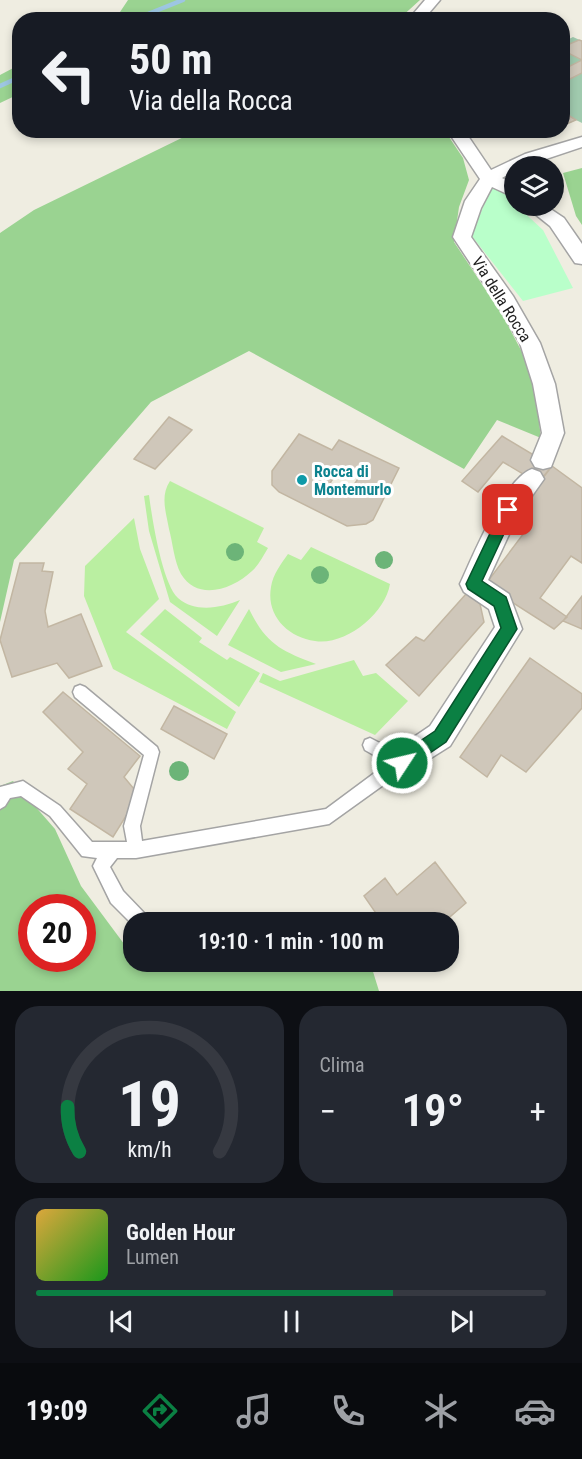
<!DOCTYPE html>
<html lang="it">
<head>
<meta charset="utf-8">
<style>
	body { margin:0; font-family:"Roboto Condensed",sans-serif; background:#242831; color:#f1f3f6; height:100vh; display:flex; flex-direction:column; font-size:22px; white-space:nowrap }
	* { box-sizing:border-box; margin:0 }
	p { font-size:20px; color:#9ea1a6 }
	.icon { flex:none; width:33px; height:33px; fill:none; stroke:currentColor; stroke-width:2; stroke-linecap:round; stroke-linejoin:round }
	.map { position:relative; height:991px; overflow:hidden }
	.panel { display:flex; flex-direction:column; gap:15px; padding:15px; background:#0d0f14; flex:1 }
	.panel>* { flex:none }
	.banner { position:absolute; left:12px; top:12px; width:558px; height:126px; border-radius:24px; box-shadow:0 3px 9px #0003; background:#171b24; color:#f1f3f6; overflow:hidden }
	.controls { position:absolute; left:504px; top:156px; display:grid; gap:12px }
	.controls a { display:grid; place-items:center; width:60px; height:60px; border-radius:50%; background:#171b24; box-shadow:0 3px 9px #0003; font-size:30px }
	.speed { position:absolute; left:18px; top:894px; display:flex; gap:12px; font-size:30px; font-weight:700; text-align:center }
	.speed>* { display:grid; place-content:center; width:78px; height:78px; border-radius:50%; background:#171b24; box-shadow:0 3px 9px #0003; line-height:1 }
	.speed .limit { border:9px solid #d22; background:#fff; color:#111 }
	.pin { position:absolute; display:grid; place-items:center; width:51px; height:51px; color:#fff; margin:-26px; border-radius:12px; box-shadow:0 3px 9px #0006 }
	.me { position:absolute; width:66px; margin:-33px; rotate:55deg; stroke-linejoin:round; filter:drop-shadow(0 0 4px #0008) }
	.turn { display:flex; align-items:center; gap:21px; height:126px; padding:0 18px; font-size:27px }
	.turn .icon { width:78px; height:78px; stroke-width:2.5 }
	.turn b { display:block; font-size:42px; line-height:51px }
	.big { font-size:45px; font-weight:600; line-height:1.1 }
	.panel .card { flex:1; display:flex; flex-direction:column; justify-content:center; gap:9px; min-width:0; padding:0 21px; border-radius:24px; background:#242831 }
	.panel .dial { align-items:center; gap:0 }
	.dial svg { height:156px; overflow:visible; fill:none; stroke:#363941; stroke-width:7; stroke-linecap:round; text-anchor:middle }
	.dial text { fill:#f1f3f6; stroke:none }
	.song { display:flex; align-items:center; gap:18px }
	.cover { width:72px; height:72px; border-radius:9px; background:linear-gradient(135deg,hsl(40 70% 55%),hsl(120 70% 35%)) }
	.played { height:6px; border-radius:3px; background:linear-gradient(90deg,#0b8043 70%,#363941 70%) }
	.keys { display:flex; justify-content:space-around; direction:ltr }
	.heat { display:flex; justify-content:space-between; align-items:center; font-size:33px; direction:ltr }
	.panel .tiles { flex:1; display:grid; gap:15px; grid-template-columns:1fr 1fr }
	.card:last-child { grid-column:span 2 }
	.trip { position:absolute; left:123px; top:912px; width:336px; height:60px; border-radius:24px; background:#171b24; box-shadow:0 3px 9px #0003; font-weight:600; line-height:60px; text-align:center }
	.dock { display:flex; height:96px; justify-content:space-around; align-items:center; background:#090b0e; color:#9ea1a6 }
	.dock .icon { width:42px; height:42px }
	.dock .on { color:#0b8043 }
	.dock b { font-size:27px; color:#f1f3f6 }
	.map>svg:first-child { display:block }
	.grass { fill:#baefa1 }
	.forest { fill:#9ad391; fill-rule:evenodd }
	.cemetery { fill:#a0caae }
	.park { fill:#b9ffca }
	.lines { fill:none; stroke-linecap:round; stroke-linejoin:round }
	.stream { stroke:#9dc6e2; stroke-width:4.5 }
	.building { fill:#cfc7ba; stroke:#c2b6a2; stroke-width:1.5; fill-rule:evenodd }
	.lane-casing { stroke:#a4a4a4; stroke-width:3 }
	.street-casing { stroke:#a4a4a4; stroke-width:3 }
	.lane { fill:#fff; fill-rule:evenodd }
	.street { fill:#fff; fill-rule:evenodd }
	.tree { fill:#6cb478 }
	.route { fill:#0b8043; stroke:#07532c; stroke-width:1.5 }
	.culture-dot { fill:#0f9aa8; stroke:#fff; stroke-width:2 }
	.labels { text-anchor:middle; stroke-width:6; stroke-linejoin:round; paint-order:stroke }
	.street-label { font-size:16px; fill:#1d1d1d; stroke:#fff }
	.culture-label { font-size:16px; font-weight:bold; fill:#0d838f; stroke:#fff; text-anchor:start }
</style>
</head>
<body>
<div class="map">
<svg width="582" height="991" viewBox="0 0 582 991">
	<rect width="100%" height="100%" fill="#efede1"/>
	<path class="grass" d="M170 481 264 528 257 542 268 548C263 556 259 565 252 571 233 589 198 602 181 574 174 561 173 544 169 529 166 512 160 496 170 481Z
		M149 495C152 518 162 583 178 598 195 613 221 608 240 600L217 636 170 602 149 531 144 496Z
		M134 518 140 549 159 599 126 632 236 712 227 729 113 669 84 596 85 566Z
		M311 547 390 584C385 614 345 646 315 641 287 637 266 615 271 587 273 574 281 564 288 554L301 560Z
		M165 609 202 638 199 642 227 660 230 657 260 673 239 707 140 634Z
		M249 609C266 644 281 651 316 664L281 672 228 645Z
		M354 660 363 676 376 673 408 701 375 735 259 682 263 673 280 681Z"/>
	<path class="forest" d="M128 0H420L399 19H106L120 12Z
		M19 65V94L0 103V75Z
		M196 131H445L463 158 469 180 459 207 454 242 503 316 533 373 541 438 497 420 464 469 249 351 151 402 14 560 0 622V233L34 210Z
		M582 168V225L576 216 563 173Z
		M13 781 55 829 81 886 133 956 134 962 139 964 370 962 379 991H0V786ZM32 908H82V958H32Z"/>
	<path class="cemetery" d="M573 37 582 41V123L576 120 563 126V42Z"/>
	<path class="park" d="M491 189H501L514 203V206H517L543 230 573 288 523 301 471 235Z"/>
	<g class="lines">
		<path class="stream" d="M133 20 183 0
			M0 86 20 77"/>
	</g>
	<path class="building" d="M579 40 582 41V60L562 50V47Z
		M582 60V73L562 83V70Z
		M568 115 576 120 562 126V117Z
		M169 417 192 430 155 469 134 459Z
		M299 434 332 450 339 440 399 468 373 520 366 524 347 526 279 492 272 485V471ZM341 467 360 476 349 492 330 483Z
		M502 436 552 466 538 483 503 462 478 492 462 481Z
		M552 466 582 488V563L571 556 540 598 567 617 554 629 485 585 530 525 514 516Z
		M20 563H44L42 571 53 572 45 611 48 627 81 614 102 666 69 678 57 663 12 677 0 640Z
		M466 594 480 604 484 622 419 696 386 665 416 637 424 641Z
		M582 596V629L563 621Z
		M530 658 582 694V708L526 772 501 755 487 777 460 757Z
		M63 692 140 756 124 777 139 795 113 837 70 809 87 784 68 769 83 752 43 712Z
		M174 706 227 734 214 759 161 729Z
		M435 862 466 903 444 922H382L364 896 385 878 397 895Z"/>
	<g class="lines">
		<defs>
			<path id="lane" d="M80 685 85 687 157 747 159 752 140 826 142 841 326 809 388 763 365 750 363 745 365 740 370 738 401 754 415 746 420 748 422 753 420 758 407 768 329 824 136 858H117L110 867 123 891 147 916 149 922H134V926L111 903 93 866 97 858 82 856 50 816 21 796 10 798 5 806 0 809V787L23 781 60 806 92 842H127L124 826 144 755 75 697 73 692 75 687Z"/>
			<path id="street" d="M425 0H440L423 20H408Z
				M447 130H464L491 170 525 154 582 137V147L525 166H514V171L502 178 514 184V197L492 187 481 208 471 237 513 296 540 343 555 384 564 433 551 467 543 469 535 467 531 460 542 433 533 384 520 343 498 305 453 237 465 201 480 179Z
				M525 206H546L564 218 582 244V264L575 263 550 226Z
				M532 469 540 472 544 479 517 517 488 580 509 594 522 629 450 746 415 768 405 763 400 753 405 743 430 726 495 627 489 609 464 592 460 584C473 556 504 479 532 469Z"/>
		</defs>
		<use href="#lane" class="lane-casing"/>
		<use href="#street" class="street-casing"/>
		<use href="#lane" class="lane"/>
		<use href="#street" class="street"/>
	</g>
	<g class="tree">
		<circle cx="235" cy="552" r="9"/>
		<circle cx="384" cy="560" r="9"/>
		<circle cx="320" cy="575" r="9"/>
		<circle cx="179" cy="771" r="10"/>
	</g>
	<path class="route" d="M508 504 512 506 515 510 482 581 506 597 517 629 446 742 402 772 396 769 393 763 396 757 435 731 501 628 494 606 468 589 466 584 503 506Z"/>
	<circle class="culture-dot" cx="302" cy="480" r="6"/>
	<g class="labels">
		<g class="street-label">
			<text transform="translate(502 299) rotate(58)" y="6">Via della Rocca</text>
		</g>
		<g class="culture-label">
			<text x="314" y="477">Rocca di<tspan x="314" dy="18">Montemurlo</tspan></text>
		</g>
	</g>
</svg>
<div class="controls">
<a><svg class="icon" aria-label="layers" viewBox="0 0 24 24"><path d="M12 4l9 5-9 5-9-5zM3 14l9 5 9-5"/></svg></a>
</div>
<div class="speed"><div class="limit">20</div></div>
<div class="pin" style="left:508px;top:510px;background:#d93025"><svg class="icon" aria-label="arrive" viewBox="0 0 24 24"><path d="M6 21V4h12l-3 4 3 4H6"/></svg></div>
<svg class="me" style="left:402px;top:763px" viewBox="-20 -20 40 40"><circle r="17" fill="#0b8043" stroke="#fff" stroke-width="3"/><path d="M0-11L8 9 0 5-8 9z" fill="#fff"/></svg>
<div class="trip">19:10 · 1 min · 100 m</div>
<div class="banner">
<div class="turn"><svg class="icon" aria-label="left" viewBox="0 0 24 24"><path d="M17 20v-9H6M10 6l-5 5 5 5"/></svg><div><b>50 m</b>Via della Rocca</div></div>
</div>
</div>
<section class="panel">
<div class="tiles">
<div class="card dial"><svg viewBox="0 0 100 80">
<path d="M14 69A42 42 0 1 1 86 69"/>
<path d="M14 69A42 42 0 0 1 8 46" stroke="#0b8043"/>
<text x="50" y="56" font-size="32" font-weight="700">19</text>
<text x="50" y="72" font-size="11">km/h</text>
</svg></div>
<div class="card"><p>Clima</p>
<div class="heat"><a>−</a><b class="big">19°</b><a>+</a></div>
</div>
<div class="card">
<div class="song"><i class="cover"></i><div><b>Golden Hour</b><p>Lumen</p></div></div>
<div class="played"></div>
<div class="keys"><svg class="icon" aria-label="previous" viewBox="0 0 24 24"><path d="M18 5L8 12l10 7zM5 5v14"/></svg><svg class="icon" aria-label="pause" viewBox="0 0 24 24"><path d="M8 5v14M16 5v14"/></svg><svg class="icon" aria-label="next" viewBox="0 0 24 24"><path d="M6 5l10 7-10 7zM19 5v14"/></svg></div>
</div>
</div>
</section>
<nav class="dock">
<b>19:09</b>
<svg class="icon on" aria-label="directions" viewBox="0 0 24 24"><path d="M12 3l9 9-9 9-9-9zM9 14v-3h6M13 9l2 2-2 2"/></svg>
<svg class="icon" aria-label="music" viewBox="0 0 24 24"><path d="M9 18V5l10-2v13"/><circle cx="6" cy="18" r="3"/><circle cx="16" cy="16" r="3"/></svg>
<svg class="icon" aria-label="phone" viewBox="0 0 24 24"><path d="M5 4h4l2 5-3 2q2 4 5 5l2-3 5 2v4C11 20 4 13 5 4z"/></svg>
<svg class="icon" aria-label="climate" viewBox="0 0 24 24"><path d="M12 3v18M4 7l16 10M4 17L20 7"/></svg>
<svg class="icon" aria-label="car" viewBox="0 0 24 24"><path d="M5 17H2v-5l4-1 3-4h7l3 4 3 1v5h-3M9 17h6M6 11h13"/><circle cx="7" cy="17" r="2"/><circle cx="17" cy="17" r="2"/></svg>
</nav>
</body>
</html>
